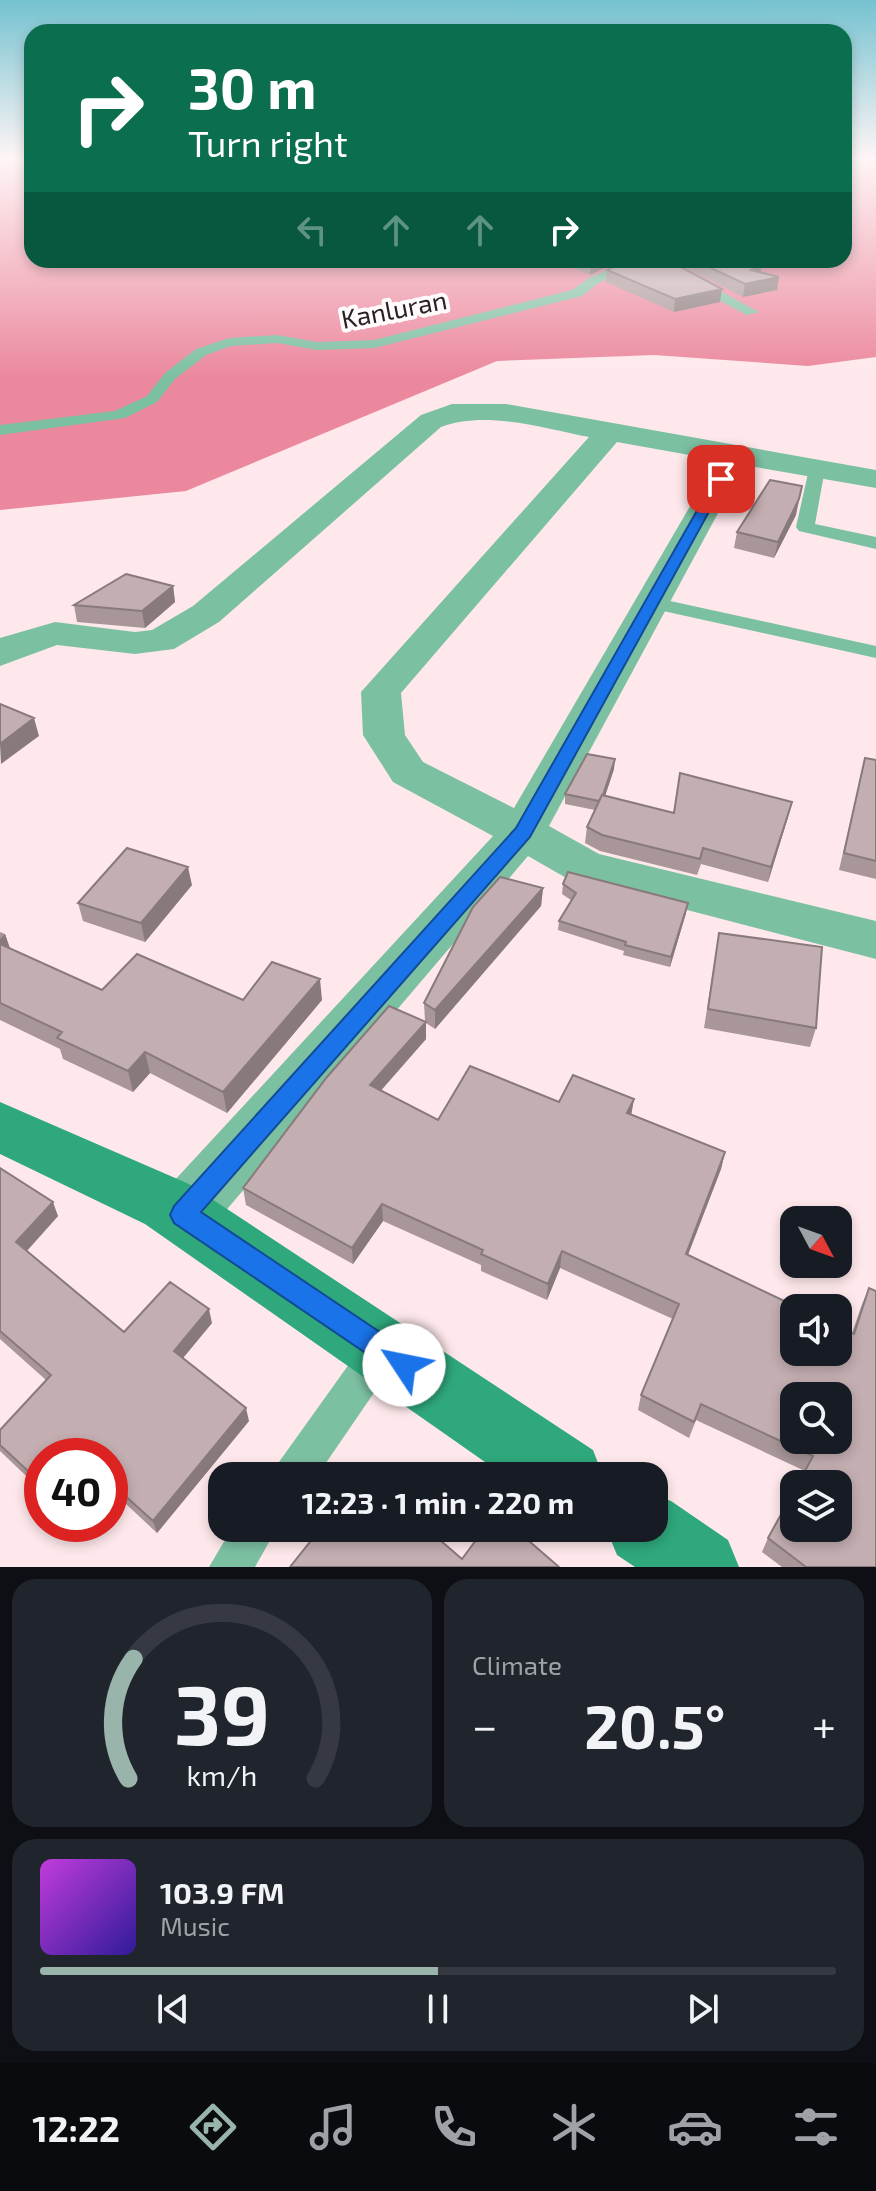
<!DOCTYPE html>
<html lang="en">
<head>
<meta charset="utf-8">
<style>
	body { margin:0; font-family:"Exo 2",sans-serif; background:#20242c; color:#f1f3f6; height:100vh; display:flex; flex-direction:column; font-size:30px; white-space:nowrap }
	* { box-sizing:border-box; margin:0 }
	p { font-size:26px; color:#9ea1a6 }
	.icon { flex:none; width:44px; height:44px; fill:none; stroke:currentColor; stroke-width:2; stroke-linecap:round; stroke-linejoin:round }
	.map { position:relative; height:1567px; overflow:hidden }
	.drawer { display:flex; flex-direction:column; gap:12px; padding:12px; background:#0d0f14; flex:1 }
	.drawer>* { flex:none }
	.top-card { position:absolute; left:24px; top:24px; width:828px; height:244px; border-radius:24px; box-shadow:0 4px 12px #0003; background:#0b6e4f; color:#fff; overflow:hidden }
	.needle { width:52px; rotate:131deg }
	.controls { position:absolute; left:780px; top:1206px; display:grid; gap:16px }
	.controls a { display:grid; place-items:center; width:72px; height:72px; border-radius:16px; background:#171b24; box-shadow:0 4px 12px #0003; font-size:40px }
	.speed { position:absolute; left:24px; top:1438px; display:flex; gap:16px; font-size:40px; font-weight:700; text-align:center }
	.speed>* { display:grid; place-content:center; width:104px; height:104px; border-radius:50%; background:#171b24; box-shadow:0 4px 12px #0003; line-height:1 }
	.speed .limit { border:12px solid #d22; background:#fff; color:#111 }
	.pin { position:absolute; display:grid; place-items:center; width:68px; height:68px; color:#fff; margin:-34px; border-radius:16px; box-shadow:0 4px 12px #0006 }
	.me { position:absolute; width:88px; margin:-44px; rotate:304deg; stroke-linejoin:round; filter:drop-shadow(0 0 6px #0008) }
	.turn { display:flex; align-items:center; gap:28px; height:168px; padding:0 32px; font-size:36px }
	.turn .icon { width:104px; height:104px; stroke-width:2.5 }
	.turn b { display:block; font-size:56px; line-height:68px }
	.lanes { display:flex; align-items:center; height:76px; padding:0 32px; background:#0003; justify-content:center; gap:40px; direction:ltr }
	.lanes .off { opacity:.35 }
	.big { font-size:60px; font-weight:700; line-height:1.1 }
	.drawer .tile { flex:1; display:flex; flex-direction:column; justify-content:center; gap:12px; min-width:0; padding:0 28px; border-radius:24px; background:#20242c }
	.drawer .dial { align-items:center; gap:0 }
	.dial svg { height:208px; overflow:visible; fill:none; stroke:#363941; stroke-width:7; stroke-linecap:round; text-anchor:middle }
	.dial text { fill:#f1f3f6; stroke:none }
	.song { display:flex; align-items:center; gap:24px }
	.cover { width:96px; height:96px; border-radius:12px; background:linear-gradient(135deg,hsl(290 70% 55%),hsl(250 70% 35%)) }
	.played { height:8px; border-radius:4px; background:linear-gradient(90deg,#99b4ab 50%,#363941 50%) }
	.keys { display:flex; justify-content:space-around; direction:ltr }
	.heat { display:flex; justify-content:space-between; align-items:center; font-size:44px; direction:ltr }
	.drawer .tiles { flex:1; display:grid; gap:12px; grid-template-columns:1fr 1fr }
	.tile:last-child { grid-column:span 2 }
	.trip { position:absolute; left:208px; top:1462px; width:460px; height:80px; border-radius:24px; background:#171b24; box-shadow:0 4px 12px #0003; font-weight:700; line-height:80px; text-align:center }
	.menu { display:flex; height:128px; justify-content:space-around; align-items:center; background:#090b0e; color:#9ea1a6 }
	.menu .icon { width:56px; height:56px }
	.menu .active { color:#99b4ab }
	.menu b { font-size:36px; color:#f1f3f6 }
	.map>svg:first-child { display:block }
	.forest { fill:#eb889d }
	.lines { fill:none; stroke-linecap:round; stroke-linejoin:round }
	.lane { fill:#7cc0a2; fill-rule:evenodd }
	.street { fill:#7cc0a2; fill-rule:evenodd }
	.secondary { fill:#2fa87c; fill-rule:evenodd }
	.wall { fill:#a89698 }
	.shaded-wall { fill:#887a7c }
	.building { fill:#c3aeb1; stroke:#887a7c; stroke-width:2; fill-rule:evenodd }
	.route { fill:#1a73e8; stroke:#114b97; stroke-width:2 }
	.labels { text-anchor:middle; stroke-width:8; stroke-linejoin:round; paint-order:stroke }
	.far-street-label { font-size:26px; fill:#282021; stroke:#fffafb }
</style>
</head>
<body>
<div class="map">
<svg width="876" height="1567" viewBox="0 0 876 1567">
	<rect width="100%" height="100%" fill="#fee8eb"/>
	<path class="forest" d="M0 158H32V260H844V158H876V357L808 366 654 355 497 361 186 491 0 510Z"/>
	<g class="lines">
		<path class="lane" d="M630 260 642 262 597 284 582 296 374 348 317 350 277 343 231 346 206 355 175 379 157 402 125 418 0 435V425L115 411 147 396 165 373 196 349 229 338 277 335 317 342 374 340 572 290 589 278Z
			M688 278H696L759 312 747 315 688 284Z
			M817 464 825 469 815 524 876 537V549L799 531 796 527 809 469Z
			M652 597 876 646V658L645 607 642 603 645 599Z
			M380 1334 393 1339 398 1352 393 1365 317 1476H273L279 1462 367 1339Z
			M232 1528H277L255 1567H209Z"/>
		<path class="street" d="M452 404H506L876 470V488L744 465 549 826 599 854 876 921V959L568 879 528 856 205 1235 183 1243 161 1235 152 1215 161 1195 493 836 393 782 363 735 361 692 589 437C543 428 486 410 441 427L219 622 174 649 135 654 57 645 0 666V638L55 622 135 632 152 630 193 606 421 415ZM617 442 717 460 514 808 423 762 405 735 401 693Z"/>
		<path class="secondary" d="M0 1102 189 1184 593 1450 603 1476H505L145 1224 0 1154Z
			M654 1495 671 1501 728 1540 739 1567H635L617 1555 606 1528H654Z"/>
	</g>
	<path class="wall" d="M563 260H622L590 275 562 263Z
		M670 260H741L761 273 779 277 777 290 743 297Z
		M607 270 722 289 720 302 674 312 606 282Z
		M796 515 774 558 734 548 737 532Z
		M173 586 175 602 145 628 77 622 74 605Z
		M865 758 876 760V879L839 870Z
		M614 769 605 796 673 813 788 817 768 882 701 864 697 875 600 851 585 843 587 827 595 810 565 804V794Z
		M563 884 686 913 670 967 623 955 624 951 558 930 559 921 571 900 562 894Z
		M192 885 145 942 83 921 78 903Z
		M543 888 541 906 435 1029 426 1023V1039L381 1090 438 1120 559 1102 634 1099 631 1114 725 1152 721 1169 688 1255 852 1333 862 1304 869 1288 876 1567H782L762 1552 768 1538 805 1471 696 1420 689 1438 638 1410 641 1395 673 1319 560 1268 547 1300 481 1271V1265L383 1221 353 1264 246 1205 243 1188 425 1021 424 1003Z
		M0 932 5 934 10 948 102 990 243 1000H322L227 1113 150 1073 133 1092 63 1059 60 1049 0 1020Z
		M719 933 816 1028 810 1047 704 1028Z
		M0 1168 58 1216 27 1251 124 1332 212 1323 183 1358 249 1421 157 1533 110 1489V1456H42V1491L0 1451V1430L46 1380 0 1339Z"/>
	<path class="shaded-wall" d="M597 260H622L590 275 591 263Z
		M762 265 760 277 751 270Z
		M779 277 777 290 743 297 745 284Z
		M722 289 720 302 674 312 675 299Z
		M802 486 796 515 774 558 778 542Z
		M173 586 175 602 145 628 142 611Z
		M34 718 39 736 1 764 0 744Z
		M615 759 614 769 600 811 601 801Z
		M792 802 788 817 768 882 771 867Z
		M188 867 192 885 145 942 141 923Z
		M543 888 541 906 435 1029V1010Z
		M688 903 686 913 670 967 671 957Z
		M5 934 12 955 0 952V939Z
		M320 979 322 1000 227 1113 223 1092Z
		M426 1022V1039L371 1102 370 1085Z
		M145 1052 150 1073 133 1092 128 1071Z
		M634 1099 631 1116 627 1113Z
		M725 1152 721 1169 682 1270 686 1254Z
		M53 1202 58 1216 22 1256 16 1242Z
		M382 1204 383 1221 353 1264 352 1248Z
		M562 1251 560 1268 547 1300 548 1284Z
		M209 1309 212 1323 178 1364 174 1351Z
		M246 1408 249 1421 157 1533 153 1521Z"/>
	<path class="building" d="M627 260H659L679 266 722 289 675 299 607 270Z
		M694 260H741L762 265 751 270 779 277 745 284Z
		M770 480 802 486 799 499 778 542 737 532Z
		M126 574 173 586 142 611 74 605Z
		M0 704 34 718 0 744Z
		M587 754 615 759 603 795H602L599 801 565 794Z
		M865 758 876 760V861L844 853Z
		M680 773 792 802 771 867 703 848 700 859 602 835 587 827 602 795 674 813Z
		M127 848 188 867 141 923 78 903Z
		M568 872 688 903 671 957 625 945 626 942 559 921 576 893 563 884Z
		M500 877 543 888 435 1010 424 1003 473 907Z
		M719 933 822 947 816 1028 708 1009Z
		M0 944 102 990 137 954 243 1000 272 962 320 979 223 1092 145 1052 128 1071 57 1038 62 1032 0 1003Z
		M389 1006 426 1022 370 1085 438 1120 470 1066 559 1102 573 1075 634 1099 627 1113 725 1152 686 1254 799 1308H794V1352H838V1327L854 1334 869 1288 876 1291V1567H806L768 1538 794 1491V1528H838V1484H798L813 1456 701 1404 694 1422 641 1395 679 1304 562 1251 548 1284 481 1254 483 1250 382 1204 352 1248 243 1188 327 1077ZM794 1396H838V1440H794Z
		M0 1168 53 1202 16 1242 124 1332 170 1282 209 1309 174 1351 246 1408 153 1521 110 1482V1456H82L79 1453 76 1456H42V1484L0 1445V1430L51 1375 0 1331Z
		M321 1528H426L462 1559 485 1528H514L559 1567H290Z"/>
	<linearGradient id="sky" x2="0" y2="1"><stop stop-color="#75c2d0"/><stop offset="0.42" stop-color="#fff5f6"/><stop offset="1" stop-color="#fff5f6" stop-opacity="0"/></linearGradient>
	<rect width="876" height="378" fill="url(#sky)"/>
	<path class="route" d="M721 475 727 479 530 837 201 1212 414 1355 418 1365 414 1375 404 1379 174 1223 170 1215 174 1206 516 828 715 479Z"/>
	<g class="labels">
		<g class="far-street-label">
			<text transform="translate(394 310) rotate(-11)" y="9">Kanluran</text>
		</g>
	</g>
</svg>
<div class="controls">
<a><svg class="needle" viewBox="-14 -14 28 28"><path d="M0-13l5 13h-10z" fill="#e53935"/><path d="M0 13l5-13h-10z" fill="#9ea1a6"/></svg></a>
<a><svg class="icon" aria-label="sound" viewBox="0 0 24 24"><path d="M4 9h4l5-4v14l-5-4H4zM17 9q2 3 0 6"/></svg></a>
<a><svg class="icon" aria-label="search" viewBox="0 0 24 24"><circle cx="10" cy="10" r="6"/><path d="M15 15l6 6"/></svg></a>
<a><svg class="icon" aria-label="layers" viewBox="0 0 24 24"><path d="M12 4l9 5-9 5-9-5zM3 14l9 5 9-5"/></svg></a>
</div>
<div class="speed"><div class="limit">40</div></div>
<div class="pin" style="left:721px;top:479px;background:#d93025"><svg class="icon" aria-label="arrive" viewBox="0 0 24 24"><path d="M6 21V4h12l-3 4 3 4H6"/></svg></div>
<svg class="me" style="left:404px;top:1365px" viewBox="-20 -20 40 40"><circle r="19" fill="#fff"/><path d="M0-13L10 11 0 6-10 11z" fill="#1a73e8"/></svg>
<div class="trip">12:23 · 1 min · 220 m</div>
<div class="top-card">
<div class="turn"><svg class="icon" aria-label="right" viewBox="0 0 24 24"><path d="M7 20v-9h11M14 6l5 5-5 5"/></svg><div><b>30 m</b>Turn right</div></div>
<div class="lanes"><svg class="icon off" aria-label="left" viewBox="0 0 24 24"><path d="M17 20v-9H6M10 6l-5 5 5 5"/></svg><svg class="icon off" aria-label="ahead" viewBox="0 0 24 24"><path d="M12 20V5M6 11l6-6 6 6"/></svg><svg class="icon off" aria-label="ahead" viewBox="0 0 24 24"><path d="M12 20V5M6 11l6-6 6 6"/></svg><svg class="icon" aria-label="right" viewBox="0 0 24 24"><path d="M7 20v-9h11M14 6l5 5-5 5"/></svg></div>
</div>
</div>
<section class="drawer">
<div class="tiles">
<div class="tile dial"><svg viewBox="0 0 100 80">
<path d="M14 69A42 42 0 1 1 86 69"/>
<path d="M14 69A42 42 0 0 1 16 23" stroke="#99b4ab"/>
<text x="50" y="56" font-size="32" font-weight="700">39</text>
<text x="50" y="72" font-size="11">km/h</text>
</svg></div>
<div class="tile"><p>Climate</p>
<div class="heat"><a>−</a><b class="big">20.5°</b><a>+</a></div>
</div>
<div class="tile">
<div class="song"><i class="cover"></i><div><b>103.9 FM</b><p>Music</p></div></div>
<div class="played"></div>
<div class="keys"><svg class="icon" aria-label="previous" viewBox="0 0 24 24"><path d="M18 5L8 12l10 7zM5 5v14"/></svg><svg class="icon" aria-label="pause" viewBox="0 0 24 24"><path d="M8 5v14M16 5v14"/></svg><svg class="icon" aria-label="next" viewBox="0 0 24 24"><path d="M6 5l10 7-10 7zM19 5v14"/></svg></div>
</div>
</div>
</section>
<nav class="menu">
<b>12:22</b>
<svg class="icon active" aria-label="directions" viewBox="0 0 24 24"><path d="M12 3l9 9-9 9-9-9zM9 14v-3h6M13 9l2 2-2 2"/></svg>
<svg class="icon" aria-label="music" viewBox="0 0 24 24"><path d="M9 18V5l10-2v13"/><circle cx="6" cy="18" r="3"/><circle cx="16" cy="16" r="3"/></svg>
<svg class="icon" aria-label="phone" viewBox="0 0 24 24"><path d="M5 4h4l2 5-3 2q2 4 5 5l2-3 5 2v4C11 20 4 13 5 4z"/></svg>
<svg class="icon" aria-label="climate" viewBox="0 0 24 24"><path d="M12 3v18M4 7l16 10M4 17L20 7"/></svg>
<svg class="icon" aria-label="car" viewBox="0 0 24 24"><path d="M5 17H2v-5l4-1 3-4h7l3 4 3 1v5h-3M9 17h6M6 11h13"/><circle cx="7" cy="17" r="2"/><circle cx="17" cy="17" r="2"/></svg>
<svg class="icon" aria-label="filters" viewBox="0 0 24 24"><path d="M4 7h16M4 17h16"/><circle cx="9" cy="7" r="2"/><circle cx="15" cy="17" r="2"/></svg>
</nav>
</body>
</html>
